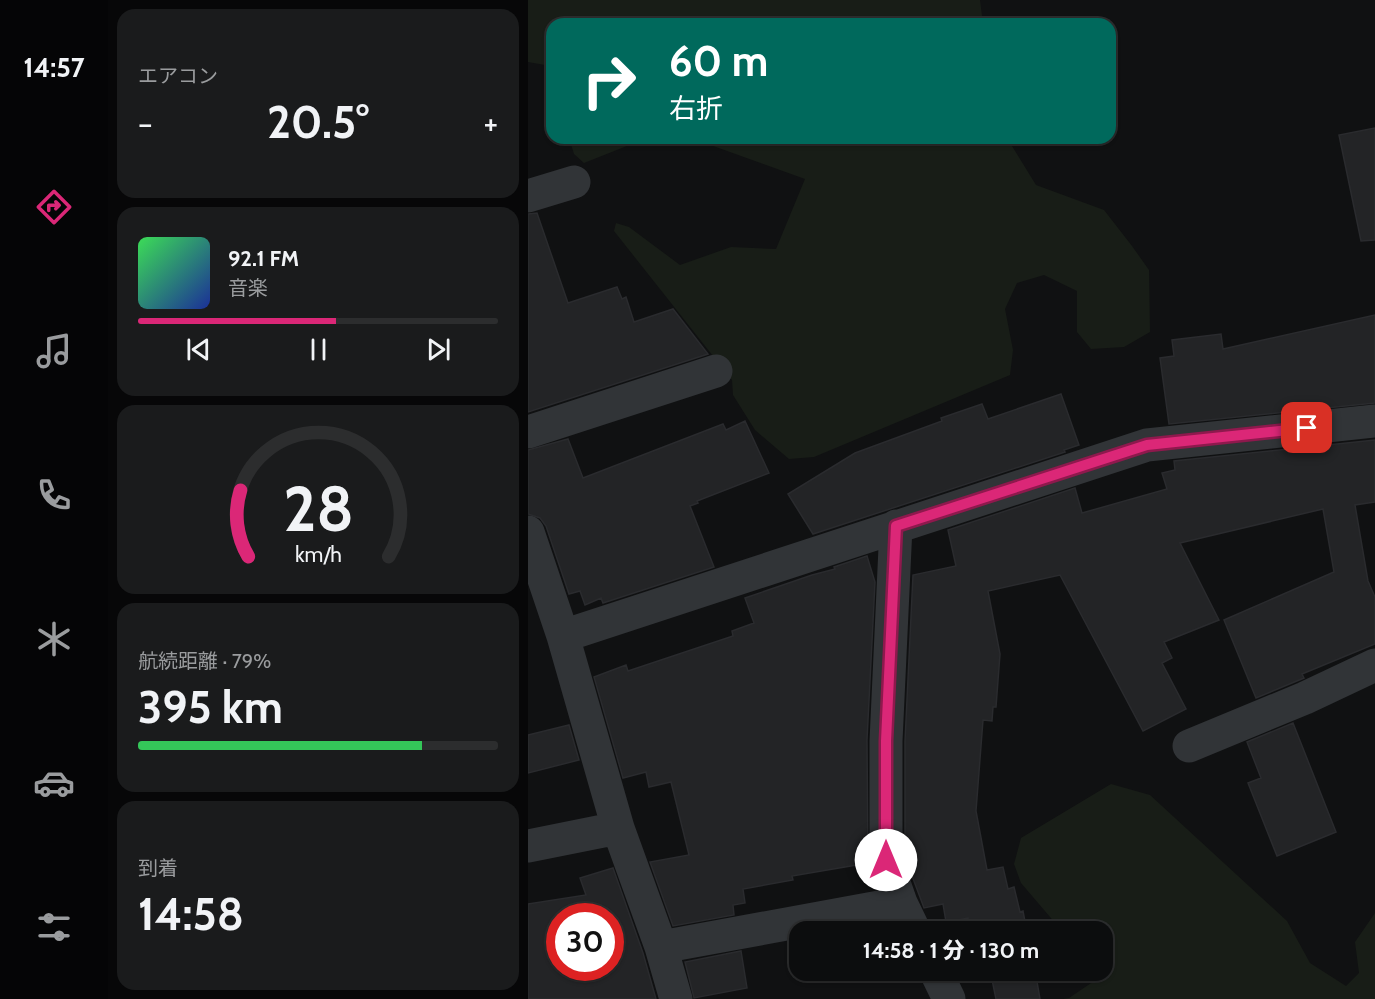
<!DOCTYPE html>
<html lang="ja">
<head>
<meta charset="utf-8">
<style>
	body { margin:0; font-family:Cabin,"Noto Sans JP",sans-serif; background:#1a1b1c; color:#f1f3f6; height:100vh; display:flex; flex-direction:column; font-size:22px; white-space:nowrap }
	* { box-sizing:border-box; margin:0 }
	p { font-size:20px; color:#9a9c9e }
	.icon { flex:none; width:33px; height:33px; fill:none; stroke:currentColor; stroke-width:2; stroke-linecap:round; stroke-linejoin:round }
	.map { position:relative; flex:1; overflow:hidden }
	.sheet { display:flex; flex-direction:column; gap:9px; padding:9px; background:#070708; width:420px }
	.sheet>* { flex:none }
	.hud { position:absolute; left:18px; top:18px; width:570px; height:126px; border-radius:18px; box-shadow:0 2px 4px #0004,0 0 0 2px #2c2d2e; background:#00695c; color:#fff; overflow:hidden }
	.speed { position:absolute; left:18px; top:903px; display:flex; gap:12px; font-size:30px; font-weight:700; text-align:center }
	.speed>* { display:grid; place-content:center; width:78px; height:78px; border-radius:50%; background:#0c0d0e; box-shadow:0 2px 4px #0004,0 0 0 2px #2c2d2e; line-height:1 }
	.speed .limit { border:9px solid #d22; background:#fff; color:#111 }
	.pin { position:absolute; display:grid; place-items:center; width:51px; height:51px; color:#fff; margin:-26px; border-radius:12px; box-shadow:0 3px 9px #0006 }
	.me { position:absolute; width:66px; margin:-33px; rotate:0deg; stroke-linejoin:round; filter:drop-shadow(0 0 4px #0008) }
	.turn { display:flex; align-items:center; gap:21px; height:126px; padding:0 24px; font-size:27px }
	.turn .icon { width:78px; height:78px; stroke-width:2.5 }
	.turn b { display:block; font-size:42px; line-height:51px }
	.big { font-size:45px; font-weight:800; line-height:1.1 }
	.sheet .tile { flex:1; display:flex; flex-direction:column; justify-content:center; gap:9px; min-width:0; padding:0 21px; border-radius:18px; background:#1a1b1c }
	.sheet .dial { align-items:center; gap:0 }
	.dial svg { height:156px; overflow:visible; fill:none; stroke:#2c2d2e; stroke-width:7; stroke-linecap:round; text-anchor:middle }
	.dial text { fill:#f1f3f6; stroke:none }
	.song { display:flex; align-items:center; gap:18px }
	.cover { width:72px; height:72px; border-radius:9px; background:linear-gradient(135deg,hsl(130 70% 55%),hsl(230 70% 35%)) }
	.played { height:6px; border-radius:3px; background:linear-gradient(90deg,#db2777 55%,#2c2d2e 55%) }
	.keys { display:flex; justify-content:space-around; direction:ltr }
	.heat { display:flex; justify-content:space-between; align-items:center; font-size:33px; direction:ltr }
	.charge { height:9px; border-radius:4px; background:linear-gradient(90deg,#34c759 79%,#2c2d2e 0) }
	.trip { position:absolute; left:261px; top:921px; width:324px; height:60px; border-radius:18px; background:#0c0d0e; box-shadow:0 2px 4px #0004,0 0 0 2px #2c2d2e; font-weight:800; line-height:60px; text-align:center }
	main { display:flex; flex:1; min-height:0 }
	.menu { display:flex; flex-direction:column; width:108px; justify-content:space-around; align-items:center; background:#050506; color:#9a9c9e }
	.menu .icon { width:42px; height:42px }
	.menu .on { color:#db2777 }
	.menu b { font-size:27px; color:#f1f3f6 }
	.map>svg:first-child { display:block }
	.green { fill:#181d17 }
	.building { fill:#232426; stroke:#2a2b2e; stroke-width:1.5; fill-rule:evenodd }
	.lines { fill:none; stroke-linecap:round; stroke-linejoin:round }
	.minor { stroke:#313437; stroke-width:33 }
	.route-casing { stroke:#8e194d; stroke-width:15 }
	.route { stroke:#db2777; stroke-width:10 }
</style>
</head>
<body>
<main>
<nav class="menu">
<b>14:57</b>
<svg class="icon on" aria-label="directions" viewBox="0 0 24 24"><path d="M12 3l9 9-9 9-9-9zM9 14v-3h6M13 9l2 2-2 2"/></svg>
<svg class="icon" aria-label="music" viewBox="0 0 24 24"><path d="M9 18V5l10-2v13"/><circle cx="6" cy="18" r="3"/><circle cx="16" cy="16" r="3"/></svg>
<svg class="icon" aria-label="phone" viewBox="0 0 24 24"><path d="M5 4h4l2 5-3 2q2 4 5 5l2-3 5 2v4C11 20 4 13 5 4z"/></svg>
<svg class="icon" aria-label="climate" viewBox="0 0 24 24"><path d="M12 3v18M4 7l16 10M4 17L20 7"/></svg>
<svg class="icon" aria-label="car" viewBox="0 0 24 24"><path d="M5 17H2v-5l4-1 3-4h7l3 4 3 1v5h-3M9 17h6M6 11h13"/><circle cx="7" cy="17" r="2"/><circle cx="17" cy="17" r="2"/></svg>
<svg class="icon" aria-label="filters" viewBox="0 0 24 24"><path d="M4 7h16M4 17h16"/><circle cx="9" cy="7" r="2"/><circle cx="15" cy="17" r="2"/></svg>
</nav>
<section class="sheet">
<div class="tile"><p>エアコン</p>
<div class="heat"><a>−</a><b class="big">20.5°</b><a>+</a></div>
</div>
<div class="tile">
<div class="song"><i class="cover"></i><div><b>92.1 FM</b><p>音楽</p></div></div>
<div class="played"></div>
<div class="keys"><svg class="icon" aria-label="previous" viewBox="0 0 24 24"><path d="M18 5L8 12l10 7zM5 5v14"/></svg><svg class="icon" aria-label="pause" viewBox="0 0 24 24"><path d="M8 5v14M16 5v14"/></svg><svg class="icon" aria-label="next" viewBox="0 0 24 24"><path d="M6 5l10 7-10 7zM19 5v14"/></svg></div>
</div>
<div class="tile dial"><svg viewBox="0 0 100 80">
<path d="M14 69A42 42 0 1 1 86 69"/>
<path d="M14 69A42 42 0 0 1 10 35" stroke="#db2777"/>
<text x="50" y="56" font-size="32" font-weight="700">28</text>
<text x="50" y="72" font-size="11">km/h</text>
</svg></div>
<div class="tile"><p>航続距離 · 79%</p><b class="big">395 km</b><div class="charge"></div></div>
<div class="tile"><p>到着</p><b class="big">14:58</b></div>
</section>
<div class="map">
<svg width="847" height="999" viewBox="0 0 847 999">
	<rect width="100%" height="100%" fill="#101112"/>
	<path class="green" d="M0 0H452L455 24H24V85L17 65 0 62Z
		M41 138H119L56 163 46 154Z
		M163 138H479L508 185 576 210 604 246 621 270 622 332 596 347 563 349 549 332V291L516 275 489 283 477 309 485 350 482 375 286 457 261 459 227 430 205 395 204 380 86 231 88 223 101 227 152 265 203 247 248 249 277 179Z
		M583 784 622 795 759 921 782 963 818 986 831 973 827 942 847 913V999H535L541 998 572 977 567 971 574 970V932L534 931 493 883 486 864 493 838Z"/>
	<path class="building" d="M847 128V240L833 241 811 135Z
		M9 213 40 303 89 287 94 299 98 297 106 322 145 309 180 354 0 412V214Z
		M847 315V403L641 424 632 358 646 356 644 340 693 334 695 349Z
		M533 394 551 445 536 450 537 452 285 534 260 494 327 453 414 421 413 418 454 404 460 419Z
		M217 421 241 473 169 501 170 503 162 506 186 567 75 603 73 598 57 605 52 591 41 594 18 526 12 518 0 514V450L40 439 55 478 195 424 198 430Z
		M847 440V502L827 505 840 581 847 597V644L774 674 776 678 728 698 696 620 806 572 795 509 652 543 691 620 636 642 644 658 634 663 658 709 615 731 532 575 460 591 472 654 468 707H465L464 721 455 720 448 811 459 870 475 867 480 889 486 887 492 912 495 911 499 932H443L440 918 418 922 415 904 396 908 377 857V741L385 575 428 566 420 530 547 488 554 513 639 489 634 473 647 470 646 461Z
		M339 556 347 582 339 740 340 863 264 876 265 880 215 889 217 903 205 905 206 915 145 926 122 862 161 855 143 782 121 787 118 772 95 778 66 677 98 665 100 671 205 636 204 631 226 623 217 598 284 575 307 569 306 567Z
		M765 723 808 832 749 856 720 783 733 778 719 742Z
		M41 725 51 760 0 773V735Z
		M85 868 115 953 128 999H0V904L58 895 52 878ZM32 916H82V968H32Z
		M213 951 219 988 166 998 157 962Z
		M462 970H507L512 999H468Z"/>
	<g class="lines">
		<path class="minor" d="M0 196 46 182
			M0 432 188 371
			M368 526 358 741V860L373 903 387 932
			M0 532 35 636 90 828 133 947 148 999
			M35 636 619 445 847 421
			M661 746 777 698 847 665
			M0 846 90 828
			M133 947 373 903
			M407 970 421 999"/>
	</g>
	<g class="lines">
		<defs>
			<path id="route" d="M358 860V741L368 526 619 445 779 428"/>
		</defs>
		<use href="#route" class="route-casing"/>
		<use href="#route" class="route"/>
	</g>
</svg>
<div class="speed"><div class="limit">30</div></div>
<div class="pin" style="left:779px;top:428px;background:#d93025"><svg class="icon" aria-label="arrive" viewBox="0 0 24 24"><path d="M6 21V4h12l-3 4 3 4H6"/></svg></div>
<svg class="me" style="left:358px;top:860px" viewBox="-20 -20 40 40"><circle r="19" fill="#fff"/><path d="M0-13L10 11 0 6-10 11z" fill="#db2777"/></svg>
<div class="trip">14:58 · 1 分 · 130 m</div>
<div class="hud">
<div class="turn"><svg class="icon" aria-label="right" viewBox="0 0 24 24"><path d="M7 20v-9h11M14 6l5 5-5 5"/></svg><div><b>60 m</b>右折</div></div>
</div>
</div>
</main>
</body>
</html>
